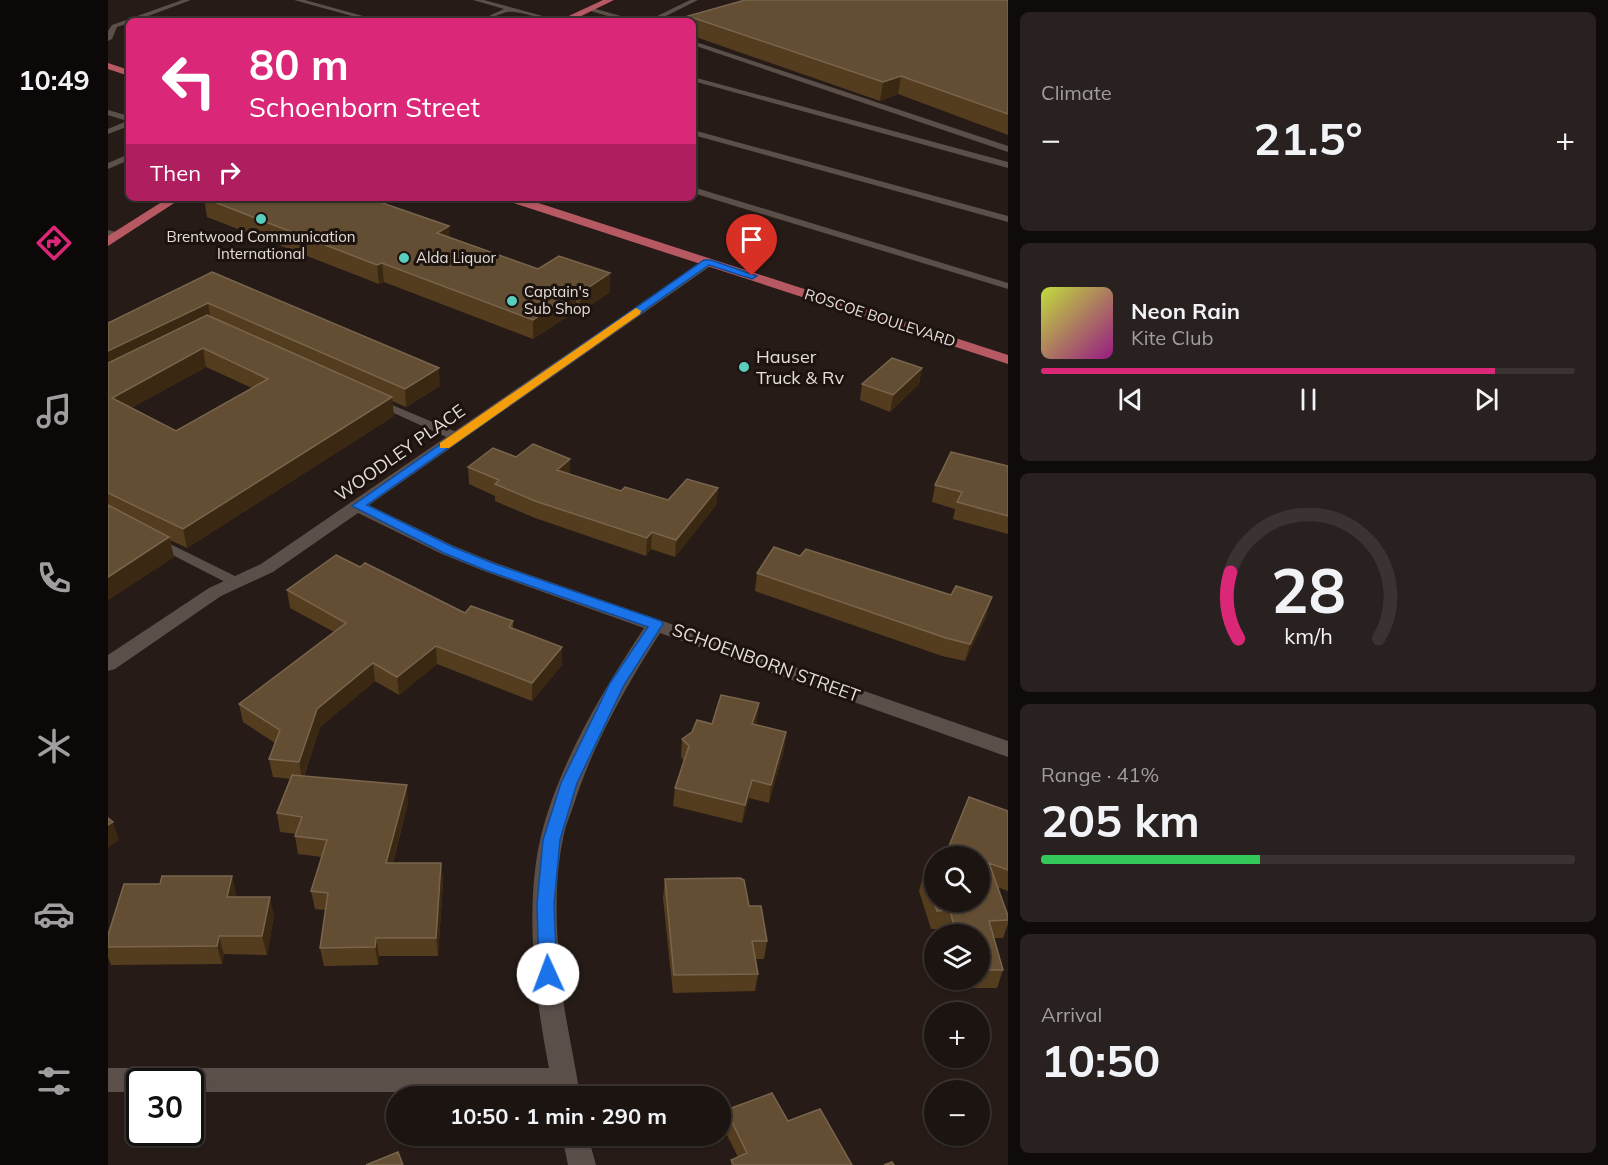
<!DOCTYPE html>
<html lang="en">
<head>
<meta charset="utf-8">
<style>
	body { margin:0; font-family:Mulish,sans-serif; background:#29211f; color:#f1f3f6; height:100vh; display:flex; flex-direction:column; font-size:22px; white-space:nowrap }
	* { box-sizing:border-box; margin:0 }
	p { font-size:20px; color:#a09e9f }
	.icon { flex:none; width:33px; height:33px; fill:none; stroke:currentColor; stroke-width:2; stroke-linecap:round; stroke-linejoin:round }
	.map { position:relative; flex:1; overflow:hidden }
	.drawer { display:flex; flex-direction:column; gap:12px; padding:12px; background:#0f0b09; width:600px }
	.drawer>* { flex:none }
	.top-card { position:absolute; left:18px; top:18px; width:570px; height:183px; border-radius:9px; box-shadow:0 2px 4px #0004,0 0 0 2px #3a3331; background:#db2777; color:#fff; overflow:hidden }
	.buttons { position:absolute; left:816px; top:846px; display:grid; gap:12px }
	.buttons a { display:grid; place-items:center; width:66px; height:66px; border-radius:50%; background:#1c1411; box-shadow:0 2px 4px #0004,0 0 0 2px #3a3331; font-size:30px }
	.speed { position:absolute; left:18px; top:1068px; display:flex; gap:12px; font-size:30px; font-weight:700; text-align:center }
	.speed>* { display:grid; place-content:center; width:78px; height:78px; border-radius:50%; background:#1c1411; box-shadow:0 2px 4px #0004,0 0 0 2px #3a3331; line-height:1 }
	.speed .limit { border:3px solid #111; border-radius:9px; background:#fff; color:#111 }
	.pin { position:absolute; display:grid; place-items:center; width:51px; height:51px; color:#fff; margin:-62px -26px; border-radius:50% 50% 50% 0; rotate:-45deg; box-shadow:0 0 6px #0007 }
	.pin .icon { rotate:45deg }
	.me { position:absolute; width:66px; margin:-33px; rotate:358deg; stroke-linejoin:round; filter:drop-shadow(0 0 4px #0008) }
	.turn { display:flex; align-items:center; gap:21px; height:126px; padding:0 24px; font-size:27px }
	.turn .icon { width:78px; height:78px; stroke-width:2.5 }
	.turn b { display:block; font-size:42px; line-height:51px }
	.then { display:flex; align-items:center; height:57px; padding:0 24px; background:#0003; gap:12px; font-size:22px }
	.big { font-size:45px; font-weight:700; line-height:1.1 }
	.drawer .card { flex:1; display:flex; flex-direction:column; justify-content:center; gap:9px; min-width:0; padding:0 21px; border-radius:9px; background:#29211f }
	.drawer .dial { align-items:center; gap:0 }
	.dial svg { height:156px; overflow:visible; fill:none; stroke:#3a3331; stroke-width:7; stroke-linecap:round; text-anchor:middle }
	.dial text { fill:#f1f3f6; stroke:none }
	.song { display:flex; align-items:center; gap:18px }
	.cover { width:72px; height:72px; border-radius:9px; background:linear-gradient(135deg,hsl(70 70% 55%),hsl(310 70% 35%)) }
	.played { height:6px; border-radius:3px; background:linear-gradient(90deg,#db2777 85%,#3a3331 85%) }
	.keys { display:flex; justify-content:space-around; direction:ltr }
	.heat { display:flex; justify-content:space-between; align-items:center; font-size:33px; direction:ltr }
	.charge { height:9px; border-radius:4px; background:linear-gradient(90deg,#34c759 41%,#3a3331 0) }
	.trip { position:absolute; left:278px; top:1086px; width:345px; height:60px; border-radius:30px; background:#1c1411; box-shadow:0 2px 4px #0004,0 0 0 2px #3a3331; font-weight:700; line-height:60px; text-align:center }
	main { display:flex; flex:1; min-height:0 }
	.tabs { display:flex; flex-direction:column; width:108px; justify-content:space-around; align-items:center; background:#0b0807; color:#a09e9f }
	.tabs .icon { width:42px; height:42px }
	.tabs .selected { color:#db2777 }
	.tabs b { font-size:27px; color:#f1f3f6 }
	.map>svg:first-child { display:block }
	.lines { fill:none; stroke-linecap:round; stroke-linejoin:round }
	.lane { fill:#5b4f4a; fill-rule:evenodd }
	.street { fill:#5b4f4a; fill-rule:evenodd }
	.primary { fill:#b65963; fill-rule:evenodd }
	.wall { fill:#543d1f; fill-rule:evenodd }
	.shaded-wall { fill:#3b2813 }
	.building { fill:#634e33; stroke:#78654d; stroke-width:1.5; fill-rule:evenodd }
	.route { fill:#1a73e8; stroke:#114b97; stroke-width:1.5 }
	.slow { fill:#f59e0b }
	.poi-dot { fill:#5acebe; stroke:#1c120e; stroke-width:2 }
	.labels { text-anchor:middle; stroke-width:6; stroke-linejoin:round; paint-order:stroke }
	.far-poi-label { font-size:15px; fill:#e4ddda; stroke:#1c120e; text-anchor:start }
	.far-street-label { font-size:15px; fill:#e4ddda; stroke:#1c120e }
	.poi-label { font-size:18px; fill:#e4ddda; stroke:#1c120e; text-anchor:start }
	.street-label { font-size:18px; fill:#e4ddda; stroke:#1c120e }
</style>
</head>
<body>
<main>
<nav class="tabs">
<b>10:49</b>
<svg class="icon selected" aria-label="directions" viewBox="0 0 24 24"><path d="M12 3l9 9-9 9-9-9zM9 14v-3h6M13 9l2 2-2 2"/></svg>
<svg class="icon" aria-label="music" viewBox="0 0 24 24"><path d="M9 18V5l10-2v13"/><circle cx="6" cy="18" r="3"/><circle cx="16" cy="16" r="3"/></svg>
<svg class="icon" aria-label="phone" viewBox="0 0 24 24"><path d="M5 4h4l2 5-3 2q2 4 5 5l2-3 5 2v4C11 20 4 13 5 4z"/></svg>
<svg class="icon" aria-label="climate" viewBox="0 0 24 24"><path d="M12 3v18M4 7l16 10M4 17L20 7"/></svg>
<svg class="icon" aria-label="car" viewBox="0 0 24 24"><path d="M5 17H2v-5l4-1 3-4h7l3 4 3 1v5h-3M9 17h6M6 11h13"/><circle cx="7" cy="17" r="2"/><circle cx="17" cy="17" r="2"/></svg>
<svg class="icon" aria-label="filters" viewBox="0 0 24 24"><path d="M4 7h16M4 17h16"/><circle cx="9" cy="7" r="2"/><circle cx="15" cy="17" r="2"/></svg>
</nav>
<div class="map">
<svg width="900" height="1165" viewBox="0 0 900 1165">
	<rect width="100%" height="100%" fill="#261b17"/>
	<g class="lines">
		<path class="lane" d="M74 0H83L27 21H21V23L9 27 4 39 0 41V31L4 25Z
			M186 0H197L273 21H262Z
			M365 0H376L453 21C437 21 423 14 406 12 395 10 382 21 370 21L396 9Z
			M582 0H590L548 21H539Z
			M481 7 527 20 528 21H517L479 10Z
			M585 41 900 146V152L585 45Z
			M585 77 900 162V168L585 81Z
			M0 110 21 116V126L0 134V129L19 121 0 115Z
			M585 130 900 216V222L585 135Z
			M21 154V160L0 169V163Z
			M585 187 900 283V289L585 193Z
			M0 230 12 233 14 235 9 238 0 236Z
			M270 399 353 434 355 437 353 440H345L266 404V400Z
			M50 538 133 579 135 582 128 586 123 585 45 545 43 542 45 539Z"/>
		<path class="street" d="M599 258 604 259 606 262 604 265 261 505 346 546 388 563 900 741V757L552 633C517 688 486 742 466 804 462 815 457 827 455 839 446 881 448 928 452 971 455 1013 466 1054 472 1096H446L445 1092H82V1082H32V1092H0V1068H441C427 997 416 907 433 836 452 761 494 692 536 628L376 571 334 554 250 513 165 572 113 596 7 669 0 671V655L101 588 153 564Z
			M454 1136H480L488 1165H460Z"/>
		<path class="primary" d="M495 0H506L463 21H450Z
			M0 63 21 70V76L0 69Z
			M60 198H74L0 246V236Z
			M397 198H415L900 355V364L399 201Z"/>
	</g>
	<path class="wall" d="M900 0V135L790 94 772 101 585 36V21H580V16Z
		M96 198 342 237 430 269 502 292 472 312 468 311 425 339 276 282 271 284 99 217Z
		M104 272 332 386 298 407 284 401 286 416 79 548 62 540 66 557 0 600V323ZM98 367 144 388 68 431 23 408Z
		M814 368 811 384 782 412 752 400 754 384Z
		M408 457 462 459V475L513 491 560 500 610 488 608 505 567 557 543 549 538 556 427 518 387 501V496L361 484 360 467Z
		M900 466V534L845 519 847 509 824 502 827 485Z
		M252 567 357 613 405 621V628L454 665 424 701 329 664 291 695 267 681 212 727 196 776 300 803 285 863H333L335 881 330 956H271L270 965 216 966 212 948 217 910 207 909 203 891 214 857 190 854 187 836 188 834 172 832 169 813 183 779 165 777 161 759 167 743 135 722 131 704 226 632 182 608 179 590Z
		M649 573 879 615 857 661 834 656 647 591Z
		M649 721 648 724 678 732 676 750 661 803 641 798 634 823 565 806 567 788 576 761 573 757 574 739 604 724Z
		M900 811V891L889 887 900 916V924L895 938H886L895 970 889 988H851L849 980H872V934H838L836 929H823L811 891 816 873 826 902 872 856Z
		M124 876 128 894 127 897 166 915 159 955 116 954 114 964 3 965 0 957V935L52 884Z
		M557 879 641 906 659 941 656 959H648L650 974 647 991 565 993 555 898Z
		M618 1110 680 1121 744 1165H623V1160L630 1157 615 1127Z"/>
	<path class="shaded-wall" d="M793 76 790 94 772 101 775 82Z
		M341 226 342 245 329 233Z
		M274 263 276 282 271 284 269 265Z
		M502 273V292L472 312V293Z
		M468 291V311L425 339V320Z
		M100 303 103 321 0 371V351Z
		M95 348 98 367 8 416 4 398Z
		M331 368 332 386 298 407 297 389Z
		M814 368 811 384 782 412 785 395Z
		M284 397 286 416 79 548 75 529Z
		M462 459V476L449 470Z
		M610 488 608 505 567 557 568 540Z
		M544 532 543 549 538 556 539 538Z
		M61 537 66 557 0 600V577Z
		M884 597 879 615 857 661 862 644Z
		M328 646 329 664 291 695 289 677Z
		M454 647V665L424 701V683Z
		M265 663 267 681 212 727 194 780 191 762 209 709Z
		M651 703 649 721 642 742 644 724Z
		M678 732 676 750 661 803 663 785Z
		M644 780 641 798 634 823 637 805Z
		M299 785 300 803 280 881 278 863Z
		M5 822 11 840 0 848V825Z
		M333 863 335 881 330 956 328 938Z
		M124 876 128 894 124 915 119 897Z
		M162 897 166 915 159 955 154 936Z
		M111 936 116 954 114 964 109 946Z
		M268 938 271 956 270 965 267 947Z"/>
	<path class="building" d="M637 0H900V114L793 76 775 82 580 16Z
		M97 198H260L341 226 329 233 430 269 451 256 502 273 472 293 468 291 425 320 274 263 269 265 96 198Z
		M104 272 331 368 297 389 100 303 0 351V323Z
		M99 315 284 397 75 529 0 493V363ZM95 348 160 379 68 431 4 398Z
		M784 358 814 368 785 395 754 384Z
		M425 444 462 459 449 470 513 491 517 487 560 500 579 479 610 488 568 540 544 532 539 538 427 501 387 484 391 480 360 467 385 448 408 457Z
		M843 452 900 466V516L849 502 854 492 827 485Z
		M0 505 61 537 0 577Z
		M666 547 692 556 698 549 843 595 848 586 884 597 862 644 838 638 649 573Z
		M228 555 252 567 257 563 357 613 363 606 405 621 401 627 454 647 424 683 328 646 289 677 265 663 209 709 191 762 161 759 172 730 131 704 238 623 179 590Z
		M613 695 651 703 644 724 678 732 663 785 644 780 637 805 567 788 581 746 574 739 584 732 589 720 604 724Z
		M184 775 299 785 278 863H333L328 938H268L267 947 212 948 220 893 203 891 219 840 187 836 194 817 169 813Z
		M861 797 900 811V870L881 863 900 916V920L881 921 895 970H872V934H848L842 910 829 911 816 873H826V902H872V856H837Z
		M0 818 5 822 0 825Z
		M54 876H124L119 897H162L154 936H111L109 946 0 947V935L16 884H52Z
		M632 878 636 880 641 906H653L659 941H644L650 974 566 975 557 879Z
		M664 1093 680 1121 712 1109 744 1165H626L623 1160 639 1153 618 1110Z
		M290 1152 295 1165H258Z
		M784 1162 786 1165H776Z"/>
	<path class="route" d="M596 260H603L649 276 644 279 601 265 259 505 345 547 387 564 553 621 555 624 516 685 469 783 452 840 446 904 449 974 446 979 440 982 433 979 431 974 429 904 435 840 453 783 502 683 540 627 377 570 336 553 244 506Z"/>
	<path class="slow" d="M528 308 533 311 532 314 341 448H332V443Z"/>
	<g class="poi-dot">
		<circle cx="153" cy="219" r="6"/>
		<circle cx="296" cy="258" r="6"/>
		<circle cx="404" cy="301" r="6"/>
		<circle cx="636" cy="367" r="6"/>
	</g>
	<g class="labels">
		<g class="far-poi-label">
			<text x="153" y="242" text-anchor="middle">Brentwood Communication<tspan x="153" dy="17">International</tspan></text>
			<text x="308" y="263">Alda Liquor</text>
			<text x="416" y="297">Captain's<tspan x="416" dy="17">Sub Shop</tspan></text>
		</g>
		<g class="far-street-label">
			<text transform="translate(772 318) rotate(18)" y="5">ROSCOE BOULEVARD</text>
		</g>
		<g class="poi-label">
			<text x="648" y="363">Hauser<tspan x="648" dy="21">Truck &amp; Rv</tspan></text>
		</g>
		<g class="street-label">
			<text transform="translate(292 453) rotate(-35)" y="6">WOODLEY PLACE</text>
			<text transform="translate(658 663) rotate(20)" y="6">SCHOENBORN STREET</text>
		</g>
	</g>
</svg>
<div class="buttons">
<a><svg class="icon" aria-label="search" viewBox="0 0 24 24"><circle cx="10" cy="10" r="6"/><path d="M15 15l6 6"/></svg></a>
<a><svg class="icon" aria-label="layers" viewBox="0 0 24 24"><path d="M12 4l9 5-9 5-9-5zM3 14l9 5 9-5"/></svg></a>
<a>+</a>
<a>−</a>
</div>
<div class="speed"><div class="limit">30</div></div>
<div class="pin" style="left:644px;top:276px;background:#d93025"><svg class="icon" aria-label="arrive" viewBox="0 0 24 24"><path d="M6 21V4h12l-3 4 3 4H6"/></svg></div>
<svg class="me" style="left:440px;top:974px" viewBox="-20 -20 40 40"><circle r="19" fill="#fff"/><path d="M0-13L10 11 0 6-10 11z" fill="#1a73e8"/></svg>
<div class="trip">10:50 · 1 min · 290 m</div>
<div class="top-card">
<div class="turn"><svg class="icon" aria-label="left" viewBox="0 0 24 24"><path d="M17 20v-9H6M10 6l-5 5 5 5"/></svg><div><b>80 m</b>Schoenborn Street</div></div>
<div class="then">Then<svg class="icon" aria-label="right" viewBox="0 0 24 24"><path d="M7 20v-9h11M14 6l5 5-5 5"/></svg></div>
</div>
</div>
<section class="drawer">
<div class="card"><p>Climate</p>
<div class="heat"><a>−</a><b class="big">21.5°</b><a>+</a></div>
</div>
<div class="card">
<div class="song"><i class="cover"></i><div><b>Neon Rain</b><p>Kite Club</p></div></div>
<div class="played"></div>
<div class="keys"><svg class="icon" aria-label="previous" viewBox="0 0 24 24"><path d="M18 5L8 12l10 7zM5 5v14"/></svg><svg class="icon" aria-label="pause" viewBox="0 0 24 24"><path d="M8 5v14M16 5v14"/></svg><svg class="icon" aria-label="next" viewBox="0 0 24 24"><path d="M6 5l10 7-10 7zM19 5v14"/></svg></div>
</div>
<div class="card dial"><svg viewBox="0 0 100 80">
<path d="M14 69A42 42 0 1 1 86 69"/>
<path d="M14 69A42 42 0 0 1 10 35" stroke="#db2777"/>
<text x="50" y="56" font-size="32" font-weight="700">28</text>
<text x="50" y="72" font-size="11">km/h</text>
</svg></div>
<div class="card"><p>Range · 41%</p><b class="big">205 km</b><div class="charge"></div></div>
<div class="card"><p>Arrival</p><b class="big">10:50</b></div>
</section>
</main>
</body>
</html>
